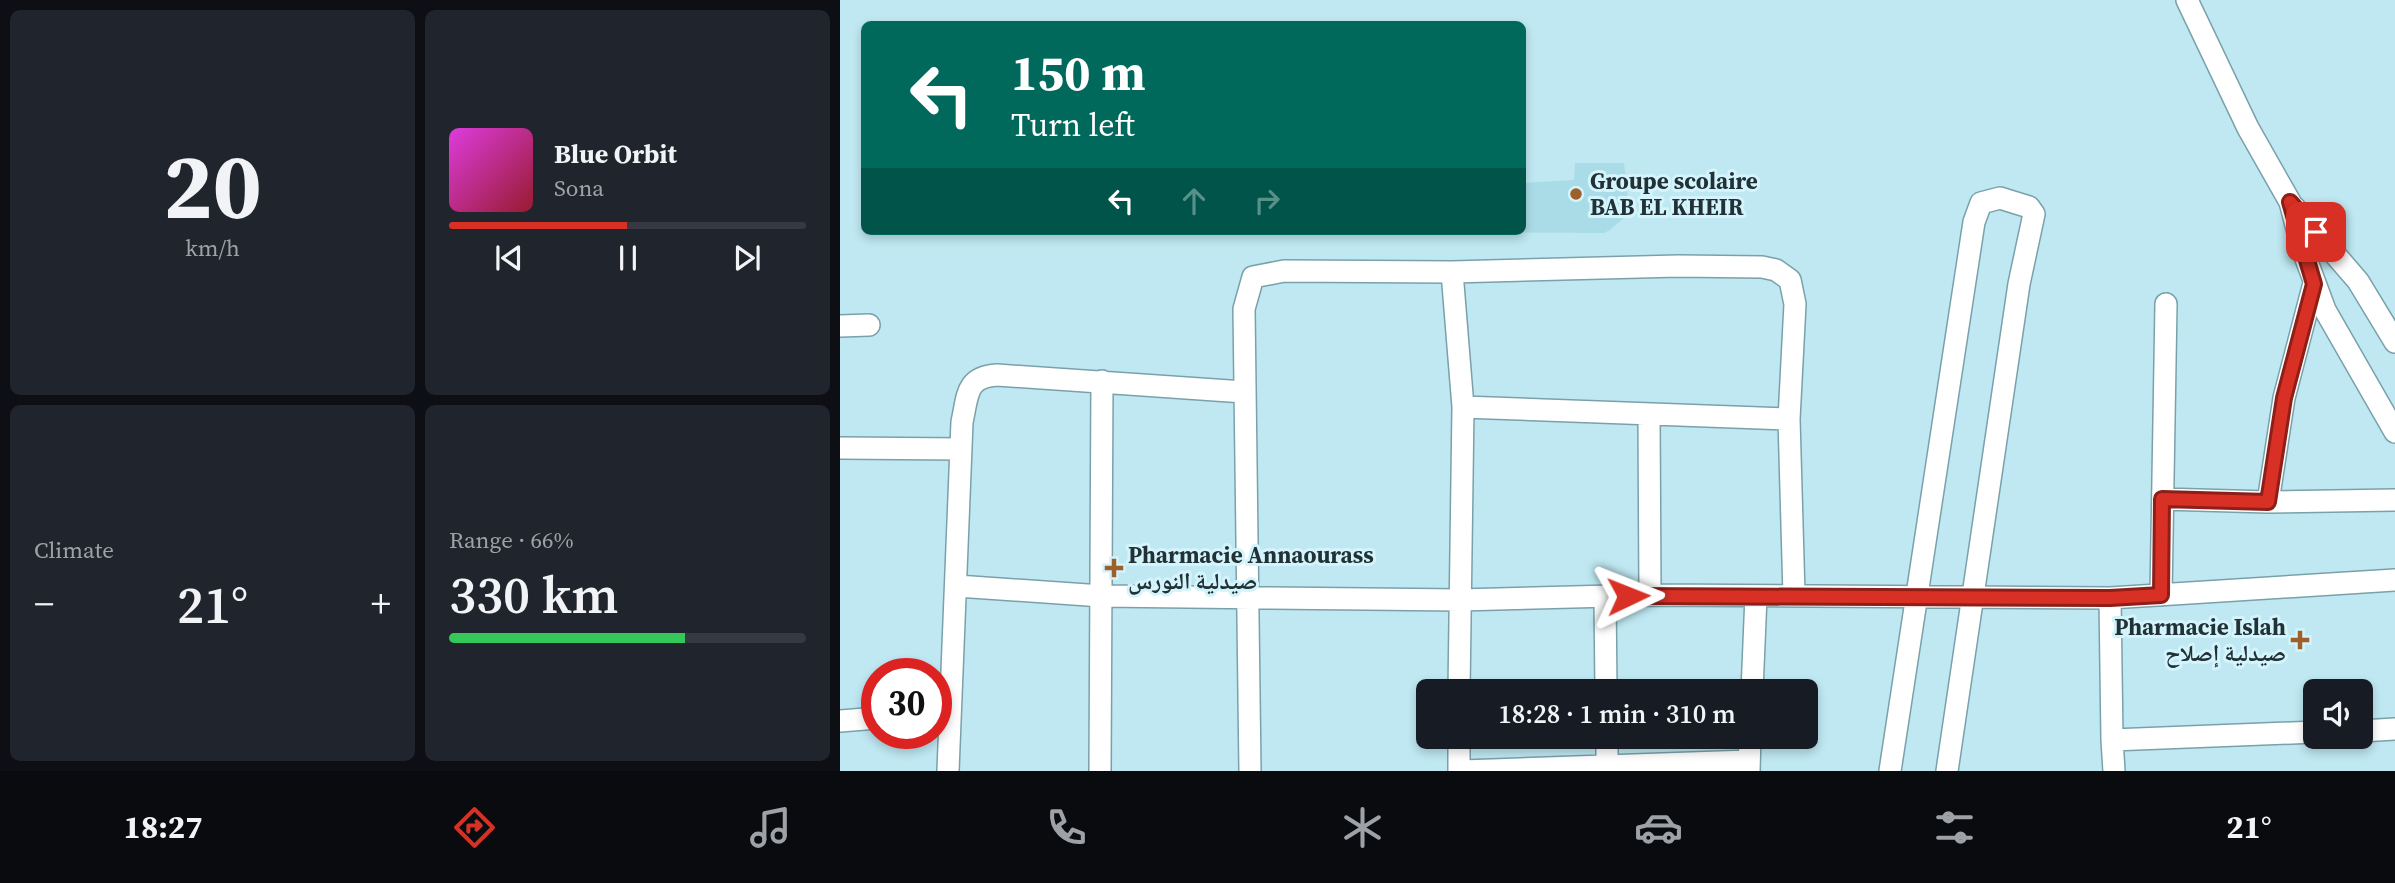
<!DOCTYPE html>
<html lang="en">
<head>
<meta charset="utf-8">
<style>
	body { margin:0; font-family:"Source Serif 4","Noto Naskh Arabic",serif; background:#20242c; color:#f1f3f6; height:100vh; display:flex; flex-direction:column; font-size:26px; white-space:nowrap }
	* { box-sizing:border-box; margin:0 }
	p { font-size:23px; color:#9ea1a6 }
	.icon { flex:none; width:38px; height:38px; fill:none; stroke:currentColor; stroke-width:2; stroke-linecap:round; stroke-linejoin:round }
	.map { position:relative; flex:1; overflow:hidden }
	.side { display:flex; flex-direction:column; gap:10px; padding:10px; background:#0d0f14; width:840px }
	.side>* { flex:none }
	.banner { position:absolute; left:21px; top:21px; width:665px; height:214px; border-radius:10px; box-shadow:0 4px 10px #0003; background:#00695c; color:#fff; overflow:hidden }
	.controls { position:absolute; left:1463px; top:679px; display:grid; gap:14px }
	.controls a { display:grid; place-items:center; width:70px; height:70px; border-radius:10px; background:#171b24; box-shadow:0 4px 10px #0003; font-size:35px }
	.speed { position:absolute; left:21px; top:658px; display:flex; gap:14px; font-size:35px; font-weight:700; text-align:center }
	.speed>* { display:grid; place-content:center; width:91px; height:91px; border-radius:50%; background:#171b24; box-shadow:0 4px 10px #0003; line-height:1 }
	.speed .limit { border:10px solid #d22; background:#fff; color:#111 }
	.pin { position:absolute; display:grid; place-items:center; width:60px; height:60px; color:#fff; margin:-30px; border-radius:14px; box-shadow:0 4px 10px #0006 }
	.me { position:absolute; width:77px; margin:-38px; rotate:88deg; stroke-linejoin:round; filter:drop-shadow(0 0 5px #0008) }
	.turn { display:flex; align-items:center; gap:24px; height:147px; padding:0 35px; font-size:32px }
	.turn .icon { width:91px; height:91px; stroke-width:2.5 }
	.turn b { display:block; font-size:49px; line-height:60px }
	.lanes { display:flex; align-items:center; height:66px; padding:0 35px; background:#0003; justify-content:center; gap:35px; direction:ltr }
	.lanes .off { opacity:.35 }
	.big { font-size:52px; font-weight:600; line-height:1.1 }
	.side .tile { flex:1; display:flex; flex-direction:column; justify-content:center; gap:10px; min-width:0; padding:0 24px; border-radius:10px; background:#20242c }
	.side .dial { align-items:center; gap:0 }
	.dial b { font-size:91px; line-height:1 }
	.song { display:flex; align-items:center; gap:21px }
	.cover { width:84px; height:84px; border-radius:10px; background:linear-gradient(135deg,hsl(300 70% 55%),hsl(350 70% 35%)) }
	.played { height:7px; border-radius:4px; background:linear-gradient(90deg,#d93025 50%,#363941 50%) }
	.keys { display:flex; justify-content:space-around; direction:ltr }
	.heat { display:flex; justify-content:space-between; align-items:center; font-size:38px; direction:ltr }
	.charge { height:10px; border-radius:5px; background:linear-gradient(90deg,#34c759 66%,#363941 0) }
	.side .tiles { flex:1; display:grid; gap:10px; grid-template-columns:repeat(2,1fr) }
	.trip { position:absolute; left:576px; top:679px; width:402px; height:70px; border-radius:10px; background:#171b24; box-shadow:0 4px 10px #0003; font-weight:600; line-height:70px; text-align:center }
	.tabs { display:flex; height:112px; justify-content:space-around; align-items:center; background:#090b0e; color:#9ea1a6 }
	.tabs .icon { width:49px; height:49px }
	.tabs .active { color:#d93025 }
	.tabs b { font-size:32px; color:#f1f3f6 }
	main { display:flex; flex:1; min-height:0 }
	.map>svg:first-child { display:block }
	.built { fill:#aadce7 }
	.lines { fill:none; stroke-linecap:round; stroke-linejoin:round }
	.minor-casing { stroke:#7aa1aa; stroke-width:24 }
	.minor { stroke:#fff; stroke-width:21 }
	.route-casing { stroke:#8d1f18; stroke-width:18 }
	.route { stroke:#d93025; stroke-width:12 }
	.poi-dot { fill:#9f5f28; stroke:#d3f4fc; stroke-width:2.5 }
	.labels { text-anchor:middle; stroke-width:6; stroke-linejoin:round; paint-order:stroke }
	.poi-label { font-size:23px; font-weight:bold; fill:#213135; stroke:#d3f4fc; text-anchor:start }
</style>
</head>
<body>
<main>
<section class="side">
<div class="tiles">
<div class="tile dial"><b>20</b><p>km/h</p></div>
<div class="tile">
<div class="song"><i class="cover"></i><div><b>Blue Orbit</b><p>Sona</p></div></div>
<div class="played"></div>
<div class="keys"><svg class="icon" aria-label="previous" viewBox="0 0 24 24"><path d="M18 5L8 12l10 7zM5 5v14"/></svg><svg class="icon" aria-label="pause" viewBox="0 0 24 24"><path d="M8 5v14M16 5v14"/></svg><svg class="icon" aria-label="next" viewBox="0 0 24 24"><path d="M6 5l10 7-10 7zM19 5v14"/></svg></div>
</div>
<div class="tile"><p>Climate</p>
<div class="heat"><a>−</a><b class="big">21°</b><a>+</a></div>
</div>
<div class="tile"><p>Range · 66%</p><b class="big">330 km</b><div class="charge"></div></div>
</div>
</section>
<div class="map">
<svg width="1555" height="771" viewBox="0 0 1555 771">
	<rect width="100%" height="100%" fill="#bfe8f2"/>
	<path class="built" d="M735 163H784L789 206 783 208 784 218 770 230 764 233 622 232 682 231 683 183 734 180Z"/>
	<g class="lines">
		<defs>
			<path id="minor" d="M1347 0 1408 128 1450 202 1462 248 1485 310 1555 432
				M1454 207 1518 281 1555 342
				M612 272 623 407
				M1474 283 1444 398 1428 502 1555 500
				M0 326 29 325
				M809 414 810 595
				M0 448 121 449
				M1323 499 1428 502
				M117 586 262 596 620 600 810 595 1270 598 1555 580
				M1321 595 1326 304
				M765 597 766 691
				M1270 598 1272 740 1475 732
				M619 691 623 407 949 419 954 595
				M912 691 916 596
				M0 721 37 718
				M1521 731 1555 729
				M767 737V765
				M1272 740 1274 771
				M108 771 122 422C128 396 125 377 157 375L404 392
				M260 771 262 381
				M410 771 404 309 413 277 444 271 612 272 838 266 922 267 936 270 950 280 955 304 949 419
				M619 771V737
				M623 771 909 761
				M909 771 910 737
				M1050 771 1134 222 1141 203 1160 198 1189 207 1194 214 1179 284 1107 771"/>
		</defs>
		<use href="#minor" class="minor-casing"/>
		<use href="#minor" class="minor"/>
	</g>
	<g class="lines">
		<defs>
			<path id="route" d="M788 596 1270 598 1321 595 1322 499 1428 502 1444 398 1474 284 1450 202 1476 232"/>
		</defs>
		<use href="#route" class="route-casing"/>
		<use href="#route" class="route"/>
	</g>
	<g class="poi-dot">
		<circle cx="736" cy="194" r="7"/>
		<path d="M270.5 557.5h7v7h7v7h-7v7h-7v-7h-7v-7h7z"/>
		<path d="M1456.5 629.5h7v7h7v7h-7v7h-7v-7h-7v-7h7z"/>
	</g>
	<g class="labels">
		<g class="poi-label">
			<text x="750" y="189">Groupe scolaire<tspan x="750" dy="26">BAB EL KHEIR</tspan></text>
			<text x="288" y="563">Pharmacie Annaourass<tspan x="288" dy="26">صيدلية النورس</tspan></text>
			<text x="1446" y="635" text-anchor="end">Pharmacie Islah<tspan x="1446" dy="26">صيدلية إصلاح</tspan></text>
		</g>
	</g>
</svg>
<div class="controls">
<a><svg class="icon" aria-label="sound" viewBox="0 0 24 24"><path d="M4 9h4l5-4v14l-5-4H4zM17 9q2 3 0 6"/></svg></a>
</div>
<div class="speed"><div class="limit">30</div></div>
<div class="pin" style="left:1476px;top:232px;background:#d93025"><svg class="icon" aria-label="arrive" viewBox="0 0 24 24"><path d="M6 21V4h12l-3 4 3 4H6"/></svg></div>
<svg class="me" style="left:788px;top:596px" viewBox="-20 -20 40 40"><path d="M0-17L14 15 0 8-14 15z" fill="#d93025" stroke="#fff" stroke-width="4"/></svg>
<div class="trip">18:28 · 1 min · 310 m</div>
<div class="banner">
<div class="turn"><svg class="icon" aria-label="left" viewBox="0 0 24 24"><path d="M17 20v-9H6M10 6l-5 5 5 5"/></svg><div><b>150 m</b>Turn left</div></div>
<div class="lanes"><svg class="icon" aria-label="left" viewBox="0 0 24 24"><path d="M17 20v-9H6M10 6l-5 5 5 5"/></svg><svg class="icon off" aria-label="ahead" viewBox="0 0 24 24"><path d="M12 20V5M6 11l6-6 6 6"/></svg><svg class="icon off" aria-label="right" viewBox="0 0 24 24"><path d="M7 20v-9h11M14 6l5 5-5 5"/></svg></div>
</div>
</div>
</main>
<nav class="tabs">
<b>18:27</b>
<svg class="icon active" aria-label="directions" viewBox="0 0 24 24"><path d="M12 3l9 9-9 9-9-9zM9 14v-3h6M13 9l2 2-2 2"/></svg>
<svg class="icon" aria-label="music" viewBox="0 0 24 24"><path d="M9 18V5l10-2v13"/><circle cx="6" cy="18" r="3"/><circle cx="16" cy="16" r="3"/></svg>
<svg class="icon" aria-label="phone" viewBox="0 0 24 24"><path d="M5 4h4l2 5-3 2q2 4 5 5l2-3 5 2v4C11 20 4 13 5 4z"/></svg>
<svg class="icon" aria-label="climate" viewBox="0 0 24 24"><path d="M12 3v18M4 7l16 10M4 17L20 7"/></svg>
<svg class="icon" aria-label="car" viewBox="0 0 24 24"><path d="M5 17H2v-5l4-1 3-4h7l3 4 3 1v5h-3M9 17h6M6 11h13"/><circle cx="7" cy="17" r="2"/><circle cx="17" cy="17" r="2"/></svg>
<svg class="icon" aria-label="filters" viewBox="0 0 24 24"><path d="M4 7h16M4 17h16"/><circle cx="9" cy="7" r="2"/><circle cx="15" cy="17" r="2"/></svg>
<b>21°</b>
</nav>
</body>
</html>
